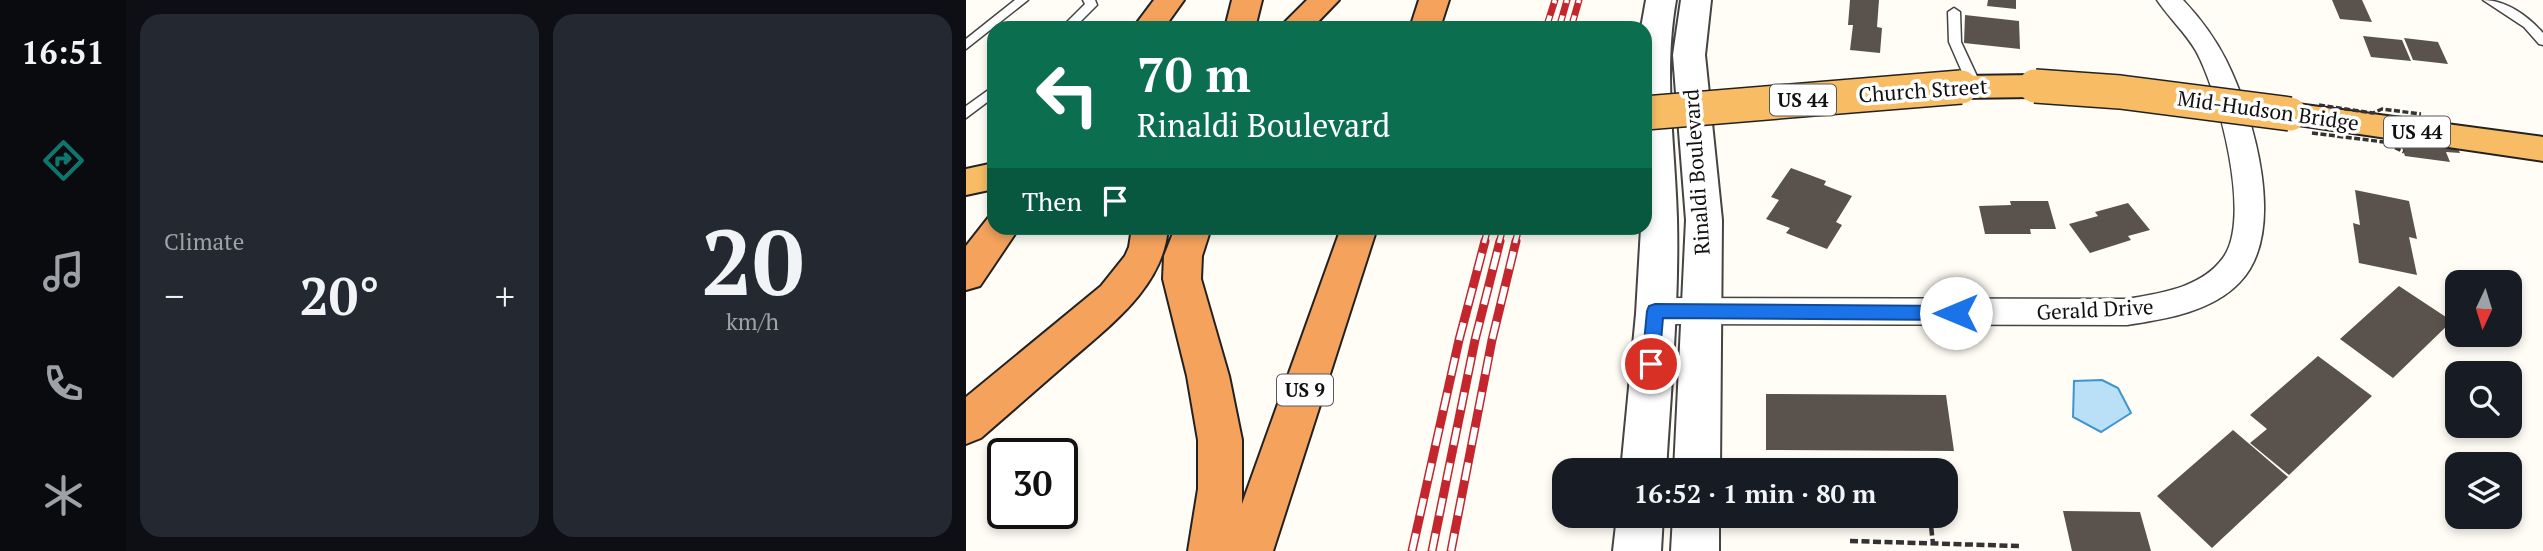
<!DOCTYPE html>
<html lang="en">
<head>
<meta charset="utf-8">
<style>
	body { margin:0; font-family:"PT Serif",serif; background:#242831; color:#f1f3f6; height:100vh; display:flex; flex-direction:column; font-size:26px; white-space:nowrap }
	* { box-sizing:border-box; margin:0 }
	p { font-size:23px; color:#9ea1a6 }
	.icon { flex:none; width:38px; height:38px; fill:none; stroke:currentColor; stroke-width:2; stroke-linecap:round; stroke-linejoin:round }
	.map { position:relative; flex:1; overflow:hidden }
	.panel { display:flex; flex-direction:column; gap:14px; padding:14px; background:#0d0f14; width:840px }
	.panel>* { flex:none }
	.guide { position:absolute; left:21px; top:21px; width:665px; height:214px; border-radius:21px; box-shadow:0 4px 10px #0003; background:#0b6e4f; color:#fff; overflow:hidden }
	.needle { width:46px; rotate:184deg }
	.fabs { position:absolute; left:1479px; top:270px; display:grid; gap:14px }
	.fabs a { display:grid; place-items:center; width:77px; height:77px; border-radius:14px; background:#171b24; box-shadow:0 4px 10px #0003; font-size:35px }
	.speed { position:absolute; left:21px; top:438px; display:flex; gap:14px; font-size:35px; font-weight:700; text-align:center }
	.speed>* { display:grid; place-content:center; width:91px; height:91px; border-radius:50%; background:#171b24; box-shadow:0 4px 10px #0003; line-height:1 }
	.speed .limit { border:4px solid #111; border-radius:10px; background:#fff; color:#111 }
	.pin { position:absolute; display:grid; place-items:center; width:60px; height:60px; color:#fff; margin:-30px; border:4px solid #fff; border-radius:50%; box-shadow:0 2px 7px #0007 }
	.me { position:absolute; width:77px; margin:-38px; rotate:270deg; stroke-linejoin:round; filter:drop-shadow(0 0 5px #0008) }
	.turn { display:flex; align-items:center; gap:24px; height:147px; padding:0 35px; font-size:32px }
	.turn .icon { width:91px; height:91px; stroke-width:2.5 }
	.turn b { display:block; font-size:49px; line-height:60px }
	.then { display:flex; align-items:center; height:66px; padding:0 35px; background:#0003; gap:14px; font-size:26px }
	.big { font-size:52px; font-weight:600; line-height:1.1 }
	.panel .widget { flex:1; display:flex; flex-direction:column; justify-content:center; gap:10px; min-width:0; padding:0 24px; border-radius:21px; background:#242831 }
	.panel .dial { align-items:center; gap:0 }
	.dial b { font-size:91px; line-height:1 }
	.heat { display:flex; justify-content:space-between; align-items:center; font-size:38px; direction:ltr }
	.panel .tiles { flex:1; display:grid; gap:14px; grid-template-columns:repeat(2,1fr) }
	.trip { position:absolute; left:586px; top:458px; width:406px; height:70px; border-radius:21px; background:#171b24; box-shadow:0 4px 10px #0003; font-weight:600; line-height:70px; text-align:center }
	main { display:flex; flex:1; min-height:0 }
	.menu { display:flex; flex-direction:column; width:126px; justify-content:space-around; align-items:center; background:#090b0e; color:#9ea1a6 }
	.menu .icon { width:49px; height:49px }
	.menu .active { color:#0f766e }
	.menu b { font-size:32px; color:#f1f3f6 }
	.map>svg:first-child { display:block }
	.water { fill:#b9e0f7; stroke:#3f96cf; stroke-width:2 }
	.building { fill:#5a524d }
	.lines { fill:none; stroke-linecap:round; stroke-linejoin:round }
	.service-casing { stroke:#444; stroke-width:3 }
	.minor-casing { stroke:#444; stroke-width:3 }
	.tertiary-casing { stroke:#444; stroke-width:4 }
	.trunk-casing { stroke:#222; stroke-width:4 }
	.motorway-casing { stroke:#222; stroke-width:4 }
	.path { stroke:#333; stroke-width:4.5; stroke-dasharray:8 3.5; stroke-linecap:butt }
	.service { fill:#fff; fill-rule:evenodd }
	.minor { fill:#fff; fill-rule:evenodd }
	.tertiary { fill:#fff; fill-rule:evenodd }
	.trunk { fill:#f7bc64; fill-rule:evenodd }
	.motorway { fill:#f5a25d; fill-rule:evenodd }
	.rail-far1-casing { stroke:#c4262e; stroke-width:7 }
	.rail-casing { stroke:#c4262e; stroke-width:9 }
	.rail-far1 { stroke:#fff; stroke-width:4.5; stroke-dasharray:13; stroke-linecap:butt }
	.rail { stroke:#fff; stroke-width:6; stroke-dasharray:18; stroke-linecap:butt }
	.trunk-bridge-casing { stroke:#222; stroke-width:36; stroke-linecap:butt }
	.path-bridge { stroke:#333; stroke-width:3.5; stroke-dasharray:6 2.5; stroke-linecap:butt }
	.trunk-bridge { stroke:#f7bc64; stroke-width:33 }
	.route { fill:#1a73e8; stroke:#114b97; stroke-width:2 }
	.labels { text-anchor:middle; stroke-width:7; stroke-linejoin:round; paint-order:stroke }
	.shield { fill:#fff; stroke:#585858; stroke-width:2 }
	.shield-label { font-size:19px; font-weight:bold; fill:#111 }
	.street-label { font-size:21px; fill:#111; stroke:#fff }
</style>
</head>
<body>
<main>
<nav class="menu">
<b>16:51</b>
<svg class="icon active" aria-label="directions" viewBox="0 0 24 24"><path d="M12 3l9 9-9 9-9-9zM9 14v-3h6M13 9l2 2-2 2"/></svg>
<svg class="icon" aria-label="music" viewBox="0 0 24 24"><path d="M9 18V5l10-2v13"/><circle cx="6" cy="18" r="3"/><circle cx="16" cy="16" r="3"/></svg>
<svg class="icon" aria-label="phone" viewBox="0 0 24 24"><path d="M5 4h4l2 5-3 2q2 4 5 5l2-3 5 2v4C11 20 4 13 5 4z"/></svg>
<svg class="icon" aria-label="climate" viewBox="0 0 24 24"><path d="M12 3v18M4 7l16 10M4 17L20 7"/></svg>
</nav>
<section class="panel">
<div class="tiles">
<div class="widget"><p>Climate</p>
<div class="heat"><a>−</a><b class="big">20°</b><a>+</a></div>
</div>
<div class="widget dial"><b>20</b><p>km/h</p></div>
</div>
</section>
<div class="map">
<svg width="1577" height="551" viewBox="0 0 1577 551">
	<rect width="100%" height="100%" fill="#fffdf5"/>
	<path class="water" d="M1136 380 1152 388 1165 413 1135 432 1107 417 1108 381Z"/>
	<path class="building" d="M884 0H913L911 27 916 28 914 53 884 50 887 25H882Z
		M1022 0H1050V9L1021 6Z
		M1366 0H1396L1406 22 1374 19Z
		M999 15 1053 21 1054 49 998 43Z
		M1397 36 1436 40 1445 61 1405 57Z
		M1438 38 1472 42 1482 64 1447 60Z
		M1434 142 1492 149 1494 153 1480 152 1484 162 1439 156Z
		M825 168 860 181 858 185 886 196 870 222 876 225 861 249 820 233 824 228 800 219 813 200 805 197Z
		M1389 190 1443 201 1451 239 1443 237 1451 275 1393 263 1387 223 1394 225Z
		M1044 201H1082L1090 229H1064L1065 234H1019L1013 206 1045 205Z
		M1162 203 1184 230 1162 236 1165 240 1124 253 1103 224 1132 216 1129 212Z
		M1433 286 1486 321 1427 378 1374 339Z
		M1352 356 1406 396 1323 475 1284 443 1301 429 1284 415Z
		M800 394 980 395 988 451 800 450Z
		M1267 430 1322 477 1246 548 1191 496Z
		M1097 511 1174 512 1185 551H1106Z"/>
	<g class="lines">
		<defs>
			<path id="service" d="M49 0H62L0 49V39Z
				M117 0H129L131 5 108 28H95L119 4Z
				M1517 0C1540 0 1562 16 1577 33V45L1573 44 1558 27Z
				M988 8 994 12 995 42 1016 87 1014 90H1004L983 42 982 12Z
				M28 86V97L0 118V106Z"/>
			<path id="minor" d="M1191 0H1217C1234 18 1249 38 1260 60 1288 116 1322 232 1274 282 1246 312 1199 319 1161 325L689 324 678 320 673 311 678 302 689 298 1161 299C1195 293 1235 288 1257 258 1287 218 1252 91 1230 51 1219 32 1203 18 1191 0Z"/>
			<path id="tertiary" d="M680 0H710C697 74 709 145 711 219 713 303 705 387 700 471H655L670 314 675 228H679V28H675Z
				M715 0H745L739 55 756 220 754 471H708L720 220 707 55Z
				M651 516H697L695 551H647Z
				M707 516H753V551H705Z"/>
			<path id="trunk" d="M1069 75 1080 78 1085 86 1080 94 1069 97 995 98 984 95 979 87 984 79 995 76Z
				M1324 103 1577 137V161L1312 122 1307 114 1312 106Z
				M28 163V189L0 195V169Z"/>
			<path id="motorway" d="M188 0H218L198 28H167Z
				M266 0H296L289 28H259Z
				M341 0H373L346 28H313Z
				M453 0H483L474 28H444Z
				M28 216V228H53L14 286 0 290V246L22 218Z
				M166 228H202C197 288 143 326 101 363 72 388 44 413 15 438L0 444V397L135 286 159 256 163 247Z
				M209 228H245L236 256 235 279 263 376 276 440V504L375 228H411L307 551H222L232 489V440L221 376 197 279 198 256Z"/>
		</defs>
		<use href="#service" class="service-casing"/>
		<use href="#minor" class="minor-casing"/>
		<use href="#tertiary" class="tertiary-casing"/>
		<use href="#trunk" class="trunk-casing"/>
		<use href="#motorway" class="motorway-casing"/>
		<path class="path" d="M964 516 967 544
			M884 541 1054 546"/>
		<use href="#service" class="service"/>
		<use href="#minor" class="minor"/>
		<use href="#tertiary" class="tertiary"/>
		<use href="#trunk" class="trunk"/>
		<use href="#motorway" class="motorway"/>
		<defs>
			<path id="rail-far1" d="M580 28 589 0
				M593 28 601 0
				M605 28 613 0
				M518 243 522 228
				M533 243 537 228
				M549 243 553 228"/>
			<path id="rail" d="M446 551 493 340 519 241
				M466 551 509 340 534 241
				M485 551 526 340 550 241"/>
		</defs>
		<use href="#rail-far1" class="rail-far1-casing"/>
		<use href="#rail" class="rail-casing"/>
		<use href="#rail-far1" class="rail-far1"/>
		<use href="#rail" class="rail"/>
		<defs>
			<path id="trunk-bridge" d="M1069 86 1154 92 1324 114
				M679 113 995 87"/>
		</defs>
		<use href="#trunk-bridge" class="trunk-bridge-casing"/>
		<path class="path-bridge" d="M1353 105 1407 113 1416 109 1455 114
			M1346 133 1418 142 1438 152"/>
		<use href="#trunk-bridge" class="trunk-bridge"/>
	</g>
	<path class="route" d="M689 304 990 306 996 308 998 313 996 318 990 320 697 318 693 364 691 369 685 372 679 369 676 364 681 311 683 306Z"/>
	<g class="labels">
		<g class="shield">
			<rect x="804" y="84.5" width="66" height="31" rx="5"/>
			<rect x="1418" y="116.5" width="66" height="31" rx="5"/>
			<rect x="311" y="374.5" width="56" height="31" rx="5"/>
		</g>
		<g class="shield-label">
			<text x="837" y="107">US 44</text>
			<text x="1451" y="139">US 44</text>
			<text x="339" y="397">US 9</text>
		</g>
		<g class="street-label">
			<text transform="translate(957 91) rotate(-4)" y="7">Church Street</text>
			<text transform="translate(1302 111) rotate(8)" y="7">Mid-Hudson Bridge</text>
			<text transform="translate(731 172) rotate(-94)" y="7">Rinaldi Boulevard</text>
			<text transform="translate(1129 310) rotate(-3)" y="7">Gerald Drive</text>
		</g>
	</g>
</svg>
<div class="fabs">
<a><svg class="needle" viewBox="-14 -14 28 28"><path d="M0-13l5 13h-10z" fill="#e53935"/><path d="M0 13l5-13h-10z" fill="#9ea1a6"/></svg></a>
<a><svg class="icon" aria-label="search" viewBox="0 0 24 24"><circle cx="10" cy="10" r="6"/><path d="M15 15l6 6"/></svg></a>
<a><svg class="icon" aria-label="layers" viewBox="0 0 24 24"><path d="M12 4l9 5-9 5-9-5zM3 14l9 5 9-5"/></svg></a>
</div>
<div class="speed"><div class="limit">30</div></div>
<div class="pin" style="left:685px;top:364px;background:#d93025"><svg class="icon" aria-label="arrive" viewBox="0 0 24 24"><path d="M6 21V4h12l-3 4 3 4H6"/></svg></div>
<svg class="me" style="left:990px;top:313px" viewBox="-20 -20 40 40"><circle r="19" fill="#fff"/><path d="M0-13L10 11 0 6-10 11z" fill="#1a73e8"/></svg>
<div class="trip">16:52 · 1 min · 80 m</div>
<div class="guide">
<div class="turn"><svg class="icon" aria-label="left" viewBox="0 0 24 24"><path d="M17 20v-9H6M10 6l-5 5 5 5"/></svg><div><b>70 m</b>Rinaldi Boulevard</div></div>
<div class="then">Then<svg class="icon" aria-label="arrive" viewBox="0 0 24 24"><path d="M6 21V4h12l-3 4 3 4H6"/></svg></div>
</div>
</div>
</main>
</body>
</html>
